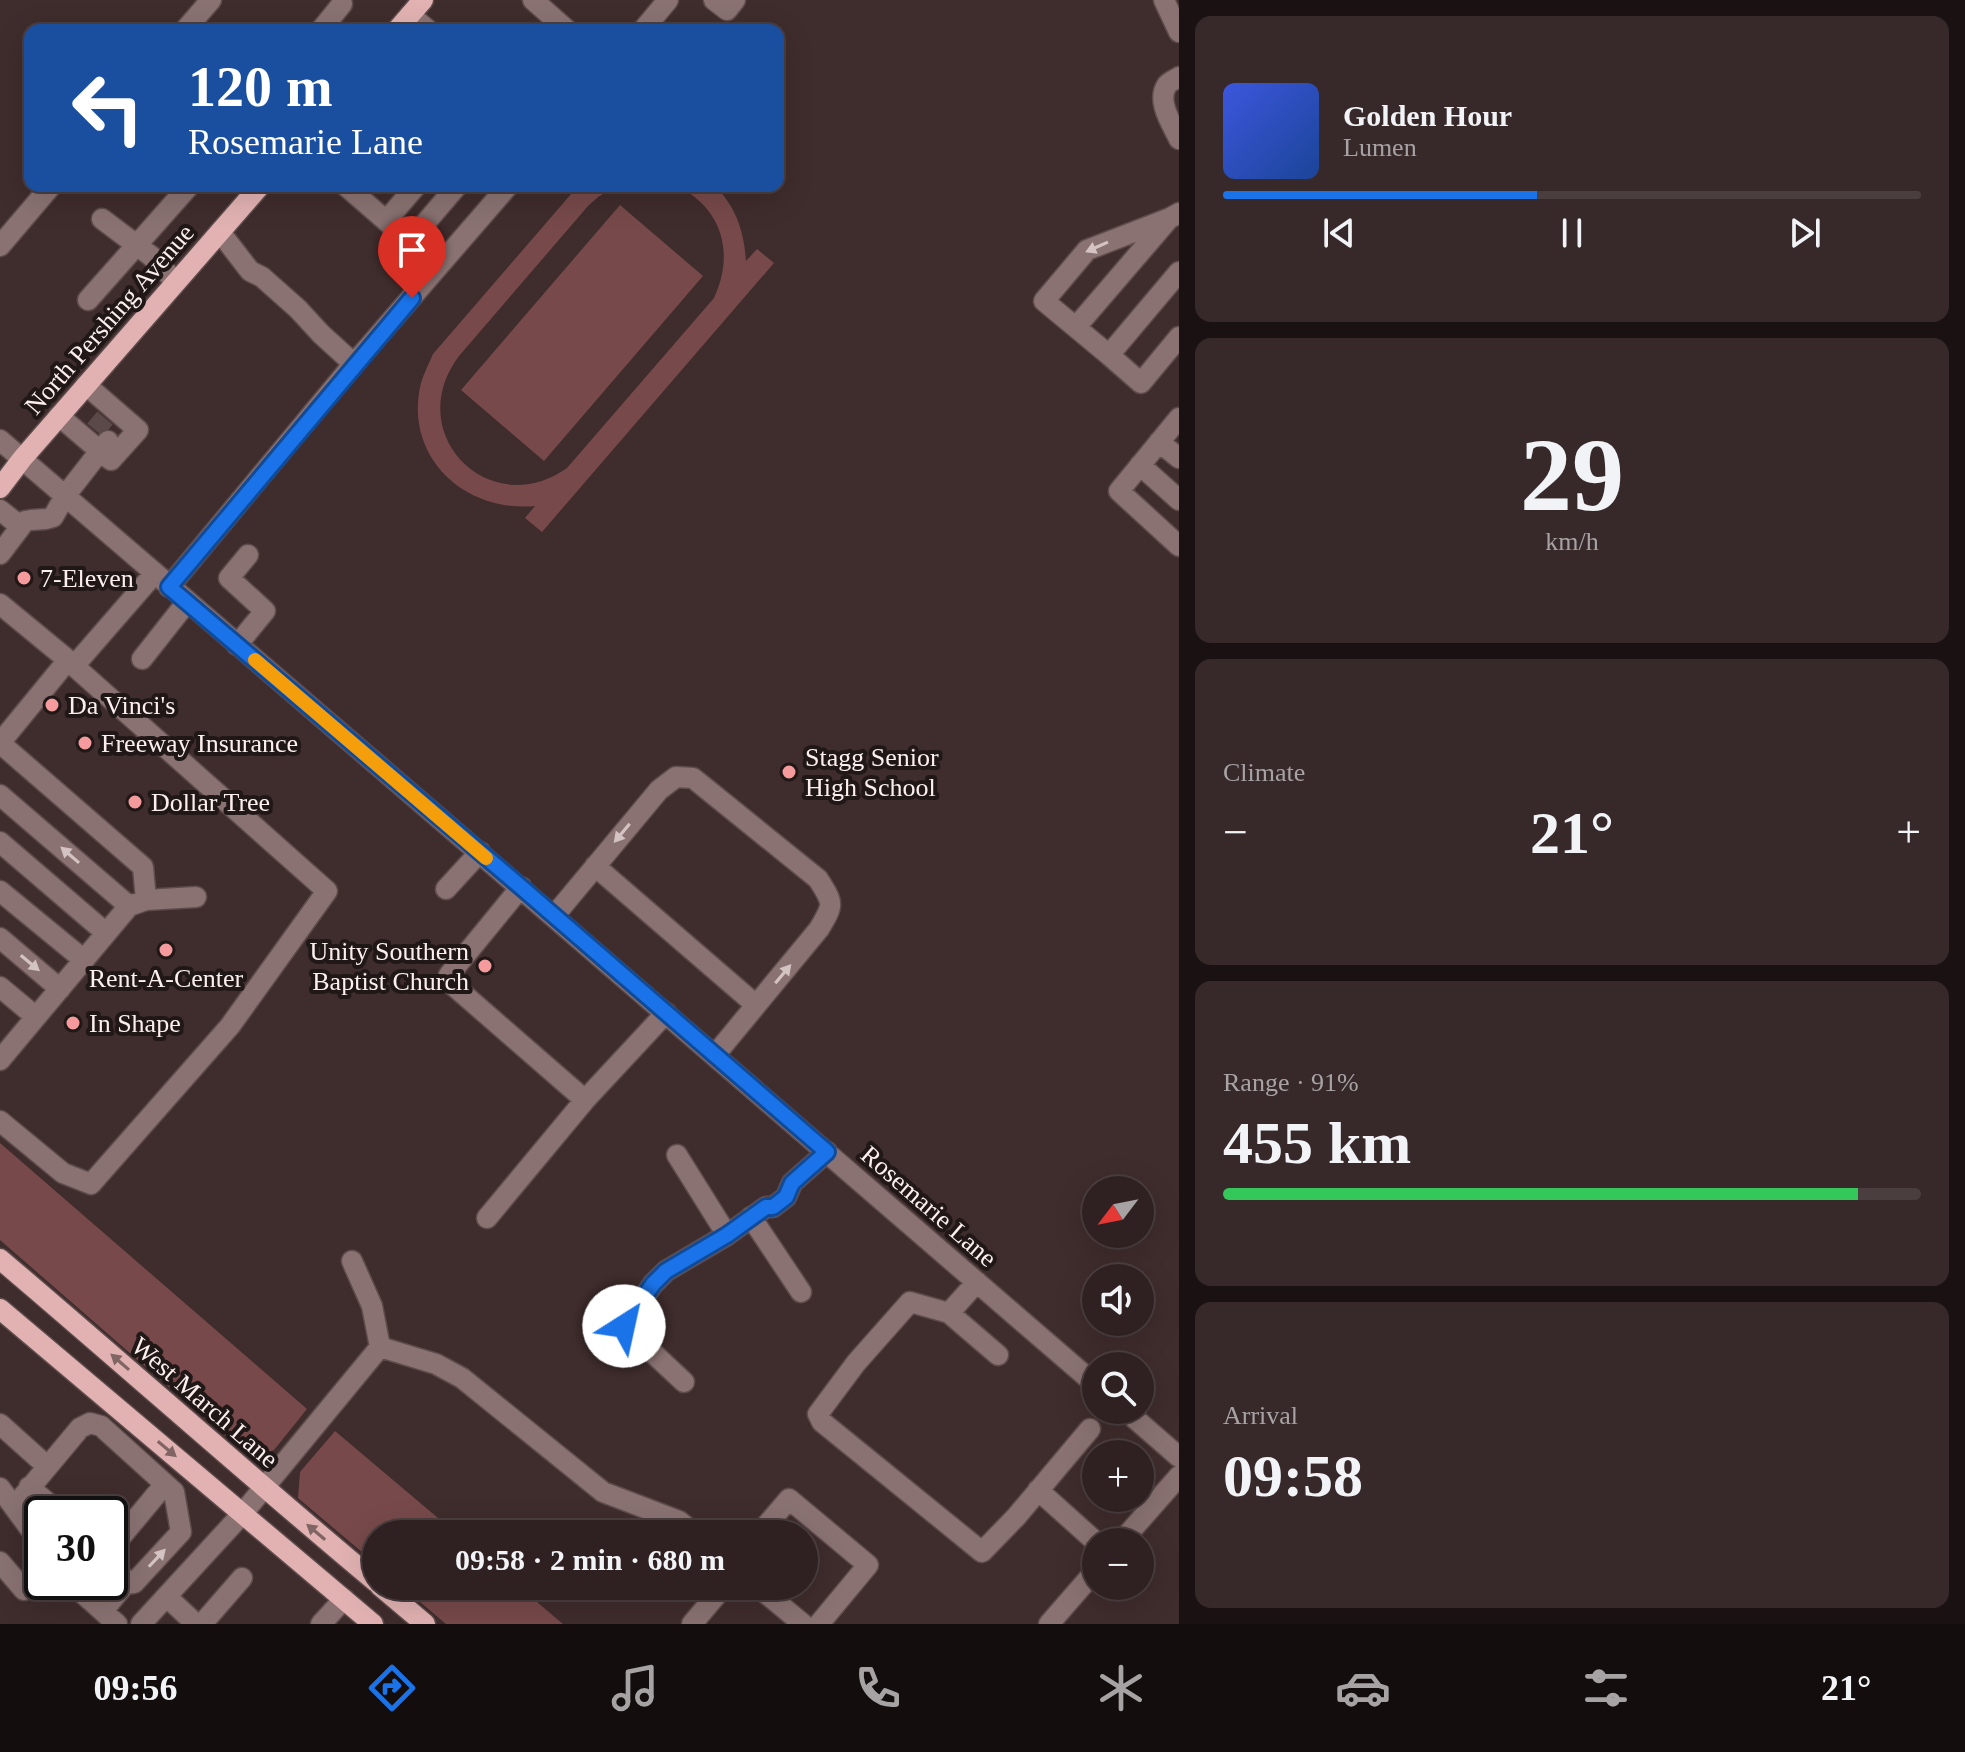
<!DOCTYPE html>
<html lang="en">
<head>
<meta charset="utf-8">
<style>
	body { margin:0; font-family:Georgia,serif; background:#37292a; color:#f1f3f6; height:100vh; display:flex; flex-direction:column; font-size:30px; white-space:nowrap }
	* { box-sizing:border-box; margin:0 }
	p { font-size:26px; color:#a7a3a5 }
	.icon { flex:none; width:44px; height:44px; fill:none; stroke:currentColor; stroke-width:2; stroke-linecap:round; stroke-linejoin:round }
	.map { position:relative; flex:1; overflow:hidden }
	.side { display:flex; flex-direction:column; gap:16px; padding:16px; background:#1a1212; width:786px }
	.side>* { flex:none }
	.hud { position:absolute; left:24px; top:24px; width:760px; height:168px; border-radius:16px; box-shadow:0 8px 32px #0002,0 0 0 2px #4a3e3f; background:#1a4fa0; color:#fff; overflow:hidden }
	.needle { width:52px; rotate:238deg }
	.buttons { position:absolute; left:1082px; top:1176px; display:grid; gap:16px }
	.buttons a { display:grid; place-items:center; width:72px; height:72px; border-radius:50%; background:#2f2121; box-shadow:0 8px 32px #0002,0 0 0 2px #4a3e3f; font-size:40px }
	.speed { position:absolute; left:24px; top:1496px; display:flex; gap:16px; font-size:40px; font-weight:700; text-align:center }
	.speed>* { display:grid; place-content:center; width:104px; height:104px; border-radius:50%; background:#2f2121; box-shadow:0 8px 32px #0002,0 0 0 2px #4a3e3f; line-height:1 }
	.speed .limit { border:4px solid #111; border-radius:12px; background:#fff; color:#111 }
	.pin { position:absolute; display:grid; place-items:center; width:68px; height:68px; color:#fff; margin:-82px -34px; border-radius:50% 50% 50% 0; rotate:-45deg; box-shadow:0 0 8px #0007 }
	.pin .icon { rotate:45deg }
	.me { position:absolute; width:88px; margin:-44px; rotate:35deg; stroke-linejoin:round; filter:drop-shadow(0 0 6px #0008) }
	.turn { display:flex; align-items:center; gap:28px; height:168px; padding:0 32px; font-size:36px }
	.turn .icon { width:104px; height:104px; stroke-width:2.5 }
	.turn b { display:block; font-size:56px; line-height:68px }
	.big { font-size:60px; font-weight:800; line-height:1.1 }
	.side .widget { flex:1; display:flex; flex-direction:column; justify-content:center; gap:12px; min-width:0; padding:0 28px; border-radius:16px; background:#37292a }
	.side .dial { align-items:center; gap:0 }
	.dial b { font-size:104px; line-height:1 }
	.song { display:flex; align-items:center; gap:24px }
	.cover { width:96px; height:96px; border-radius:12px; background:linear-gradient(135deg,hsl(230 70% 55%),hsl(220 70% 35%)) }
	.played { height:8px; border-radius:4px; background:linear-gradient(90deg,#1a73e8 45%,#4a3e3f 45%) }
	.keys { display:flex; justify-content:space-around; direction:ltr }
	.heat { display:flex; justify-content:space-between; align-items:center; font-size:44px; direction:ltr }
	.charge { height:12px; border-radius:6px; background:linear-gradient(90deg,#34c759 91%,#4a3e3f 0) }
	.trip { position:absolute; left:362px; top:1520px; width:456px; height:80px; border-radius:40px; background:#2f2121; box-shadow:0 8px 32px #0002,0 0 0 2px #4a3e3f; font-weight:800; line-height:80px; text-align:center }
	.tabs { display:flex; height:128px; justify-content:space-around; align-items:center; background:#130d0d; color:#a7a3a5 }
	.tabs .icon { width:56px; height:56px }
	.tabs .selected { color:#1a73e8 }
	.tabs b { font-size:36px; color:#f1f3f6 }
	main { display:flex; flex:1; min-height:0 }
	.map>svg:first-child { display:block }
	.green { fill:#77494a }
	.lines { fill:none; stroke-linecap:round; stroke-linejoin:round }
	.minor-tunnel { stroke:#5b4949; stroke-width:20; stroke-dasharray:20 10; stroke-linecap:butt }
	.minor-casing { stroke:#5d4b4b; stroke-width:23 }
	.major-casing { stroke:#5d4b4b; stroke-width:23 }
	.minor { stroke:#8a7272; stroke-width:20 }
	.major { stroke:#e2b2b2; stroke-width:20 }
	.oneway { fill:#d4c3c3 }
	.oneway2 { fill:#816464 }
	.route-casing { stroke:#114b97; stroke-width:20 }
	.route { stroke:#1a73e8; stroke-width:14 }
	.slow { stroke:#f59e0b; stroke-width:14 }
	.poi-dot { fill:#f59b9d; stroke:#201717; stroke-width:3 }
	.labels { text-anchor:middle; stroke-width:8; stroke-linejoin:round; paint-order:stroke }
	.street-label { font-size:26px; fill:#fcefee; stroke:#201717 }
	.poi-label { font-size:26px; fill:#fcefee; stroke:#201717; text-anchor:start }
</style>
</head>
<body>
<main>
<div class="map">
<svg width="1179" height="1624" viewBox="0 0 1179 1624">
	<rect width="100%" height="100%" fill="#3f2c2c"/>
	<path class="green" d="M578 186H616L598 197 588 206 459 356C401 433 489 523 567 468L714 298C735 253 722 208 677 186H715C736 207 744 231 746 261L757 249 774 263 542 532 525 518 535 506C464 513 403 456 421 383 424 373 429 363 433 354Z
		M620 205 703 276 544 461 461 390Z
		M0 1143 307 1409 274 1450 254 1458 247 1455 0 1240Z
		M335 1431 457 1534H376V1564L298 1498 300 1472Z
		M401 1586H518L563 1624H446Z"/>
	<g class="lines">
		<path class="minor-tunnel" d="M95 430 105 418"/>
		<defs>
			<path id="minor" d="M533 0 567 30
				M714 0 727 10 735 0
				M1164 0 1179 32
				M410 15 428 30
				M185 30 211 0
				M321 30 342 4
				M643 30 668 0
				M1179 77C1175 80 1170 81 1167 85 1156 101 1172 124 1179 139
				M346 186 407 239 415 235 457 186
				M102 219 151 256 176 282
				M386 221 416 186
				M220 232 250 271 262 277 298 309 321 334 354 364
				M0 246 51 186
				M1179 272 1109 355 1141 383 1179 337
				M88 300 189 186
				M1076 327 1167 221
				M1109 355 1044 301 1087 250 1170 218 1179 213
				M86 385 138 430 111 460 100 451 108 441
				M1179 418 1119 491 1179 546
				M0 440C366 754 731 1069 1096 1385
				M1159 442 1179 458
				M1140 465 1179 500
				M0 510 20 526
				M0 554 25 521 31 520 46 519 53 517 65 496 100 451 59 416
				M169 587 346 373 508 186
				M0 604 68 660 0 743
				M237 645 265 611 229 578 248 555
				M142 659 187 602
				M68 660 74 666 154 574
				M0 743 143 867 146 900
				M0 795 129 906
				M0 842 106 933
				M595 866 756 1005
				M521 887 449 975 454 986 585 1100 666 1013
				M446 889 480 852
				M0 891 84 960
				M554 916 659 790 676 777 693 778 818 879C834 904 834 904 819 929L715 1055
				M0 938 60 989
				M0 987 36 1017
				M0 1060 129 906 146 900 196 897
				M0 1121 63 1173 91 1184 230 1026 327 891 74 666
				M677 1155 727 1235
				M751 1217 801 1292
				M487 1218 585 1100
				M352 1261 372 1306 380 1347
				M949 1313 977 1282
				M380 1347 436 1364 462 1378 603 1492 679 1521 695 1534
				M998 1355 949 1313 910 1302 856 1363 818 1414 822 1422 982 1552 1016 1517 1090 1429
				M684 1382 624 1326 653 1284 666 1271 727 1235 766 1207H773L786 1197 792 1183 827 1152
				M1125 1410 1179 1457
				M0 1424 39 1459
				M29 1487 61 1514
				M0 1488 42 1545
				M1038 1490 1096 1542
				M14 1507 80 1428 90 1423 101 1426 174 1492 181 1532 134 1583 125 1584 103 1611
				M759 1534 789 1499 868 1565 819 1624
				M1121 1542 1179 1476
				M110 1550 165 1484
				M0 1562 24 1590 42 1573
				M110 1566 130 1583
				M70 1582 117 1624
				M757 1586 803 1624
				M167 1597 196 1624
				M141 1624 243 1513 380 1347
				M202 1624 242 1578
				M321 1624 344 1599
				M692 1624 724 1586
				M1049 1624 1096 1570"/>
			<path id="major" d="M397 30 423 0
				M0 488 22 459 260 186
				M0 1259C126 1366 249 1476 376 1582
				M0 1309 373 1624
				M380 1586 425 1624"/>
		</defs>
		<use href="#minor" class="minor-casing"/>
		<use href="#major" class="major-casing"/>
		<use href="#minor" class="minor"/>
		<use href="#major" class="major"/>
	</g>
	<defs><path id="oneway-solid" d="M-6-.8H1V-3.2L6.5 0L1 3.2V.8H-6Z" transform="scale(2)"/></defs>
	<g class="oneway">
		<use href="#oneway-solid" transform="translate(1097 247) rotate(156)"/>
		<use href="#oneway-solid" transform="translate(622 833) rotate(130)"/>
		<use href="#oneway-solid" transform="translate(70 855) rotate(-139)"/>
		<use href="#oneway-solid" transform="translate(30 963) rotate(40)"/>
		<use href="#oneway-solid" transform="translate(783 974) rotate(-50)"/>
		<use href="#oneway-solid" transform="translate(157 1558) rotate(-47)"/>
	</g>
	<g class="oneway2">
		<use href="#oneway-solid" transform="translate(120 1362) rotate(-139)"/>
		<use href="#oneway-solid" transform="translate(167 1449) rotate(40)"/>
		<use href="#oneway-solid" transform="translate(316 1532) rotate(-140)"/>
	</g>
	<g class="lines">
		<defs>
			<path id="route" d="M412 298 169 587 521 887 827 1152 792 1183 786 1197 773 1207H766L727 1235 666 1271 653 1284 624 1326"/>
		</defs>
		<use href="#route" class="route-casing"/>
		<use href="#route" class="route"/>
		<path class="slow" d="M255 660 486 858"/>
	</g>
	<g class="poi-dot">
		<circle cx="24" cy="578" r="8"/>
		<circle cx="52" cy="705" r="8"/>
		<circle cx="85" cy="743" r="8"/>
		<circle cx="789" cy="772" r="8"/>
		<circle cx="135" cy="802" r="8"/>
		<circle cx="166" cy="950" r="8"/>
		<circle cx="485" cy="966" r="8"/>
		<circle cx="73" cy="1023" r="8"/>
	</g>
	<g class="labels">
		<g class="street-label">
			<text transform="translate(109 319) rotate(-49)" y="9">North Pershing Avenue</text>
			<text transform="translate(929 1206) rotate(41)" y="9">Rosemarie Lane</text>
			<text transform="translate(205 1402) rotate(41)" y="9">West March Lane</text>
		</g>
		<g class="poi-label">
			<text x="40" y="587">7-Eleven</text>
			<text x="68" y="714">Da Vinci's</text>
			<text x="101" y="752">Freeway Insurance</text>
			<text x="805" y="766">Stagg Senior<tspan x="805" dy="30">High School</tspan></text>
			<text x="151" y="811">Dollar Tree</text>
			<text x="469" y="960" text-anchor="end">Unity Southern<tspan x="469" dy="30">Baptist Church</tspan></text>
			<text x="166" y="987" text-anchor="middle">Rent-A-Center</text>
			<text x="89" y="1032">In Shape</text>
		</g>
	</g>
</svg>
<div class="buttons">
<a><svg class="needle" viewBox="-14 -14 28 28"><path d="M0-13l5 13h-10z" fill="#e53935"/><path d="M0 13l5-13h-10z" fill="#a7a3a5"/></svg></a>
<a><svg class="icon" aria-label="sound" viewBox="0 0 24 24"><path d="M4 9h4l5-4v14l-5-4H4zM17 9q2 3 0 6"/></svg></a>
<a><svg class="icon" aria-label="search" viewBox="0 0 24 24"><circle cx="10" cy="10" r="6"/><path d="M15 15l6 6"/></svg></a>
<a>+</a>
<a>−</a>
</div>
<div class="speed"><div class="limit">30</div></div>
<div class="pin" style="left:412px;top:298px;background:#d93025"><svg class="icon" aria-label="arrive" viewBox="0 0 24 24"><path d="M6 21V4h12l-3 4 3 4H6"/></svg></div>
<svg class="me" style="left:624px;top:1326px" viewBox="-20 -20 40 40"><circle r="19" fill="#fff"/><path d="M0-13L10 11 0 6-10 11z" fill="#1a73e8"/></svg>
<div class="trip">09:58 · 2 min · 680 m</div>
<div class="hud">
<div class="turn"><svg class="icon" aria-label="left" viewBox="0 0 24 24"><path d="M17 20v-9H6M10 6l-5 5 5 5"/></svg><div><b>120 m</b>Rosemarie Lane</div></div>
</div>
</div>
<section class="side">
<div class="widget">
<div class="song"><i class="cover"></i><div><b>Golden Hour</b><p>Lumen</p></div></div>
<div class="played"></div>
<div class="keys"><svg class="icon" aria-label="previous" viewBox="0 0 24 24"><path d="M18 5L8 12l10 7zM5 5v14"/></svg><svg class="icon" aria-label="pause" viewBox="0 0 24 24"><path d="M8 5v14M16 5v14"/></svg><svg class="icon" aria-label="next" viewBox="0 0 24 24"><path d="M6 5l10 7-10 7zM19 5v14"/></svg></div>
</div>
<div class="widget dial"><b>29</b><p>km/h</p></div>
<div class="widget"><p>Climate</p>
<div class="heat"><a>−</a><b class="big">21°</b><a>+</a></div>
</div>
<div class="widget"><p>Range · 91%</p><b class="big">455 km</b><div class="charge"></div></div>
<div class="widget"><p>Arrival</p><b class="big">09:58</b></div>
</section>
</main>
<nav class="tabs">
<b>09:56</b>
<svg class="icon selected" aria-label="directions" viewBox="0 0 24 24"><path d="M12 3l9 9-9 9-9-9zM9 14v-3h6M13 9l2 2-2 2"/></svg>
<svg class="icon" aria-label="music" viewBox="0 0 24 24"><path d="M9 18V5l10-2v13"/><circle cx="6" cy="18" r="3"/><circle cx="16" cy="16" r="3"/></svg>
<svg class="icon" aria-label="phone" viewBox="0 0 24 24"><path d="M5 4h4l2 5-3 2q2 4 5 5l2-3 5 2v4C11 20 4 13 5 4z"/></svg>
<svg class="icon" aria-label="climate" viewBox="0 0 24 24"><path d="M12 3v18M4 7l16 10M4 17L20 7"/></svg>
<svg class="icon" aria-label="car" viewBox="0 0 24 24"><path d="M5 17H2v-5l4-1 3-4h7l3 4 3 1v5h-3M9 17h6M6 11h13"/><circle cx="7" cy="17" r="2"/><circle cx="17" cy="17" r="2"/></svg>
<svg class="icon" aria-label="filters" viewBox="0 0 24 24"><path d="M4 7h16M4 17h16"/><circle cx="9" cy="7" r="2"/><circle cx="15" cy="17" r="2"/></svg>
<b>21°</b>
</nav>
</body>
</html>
